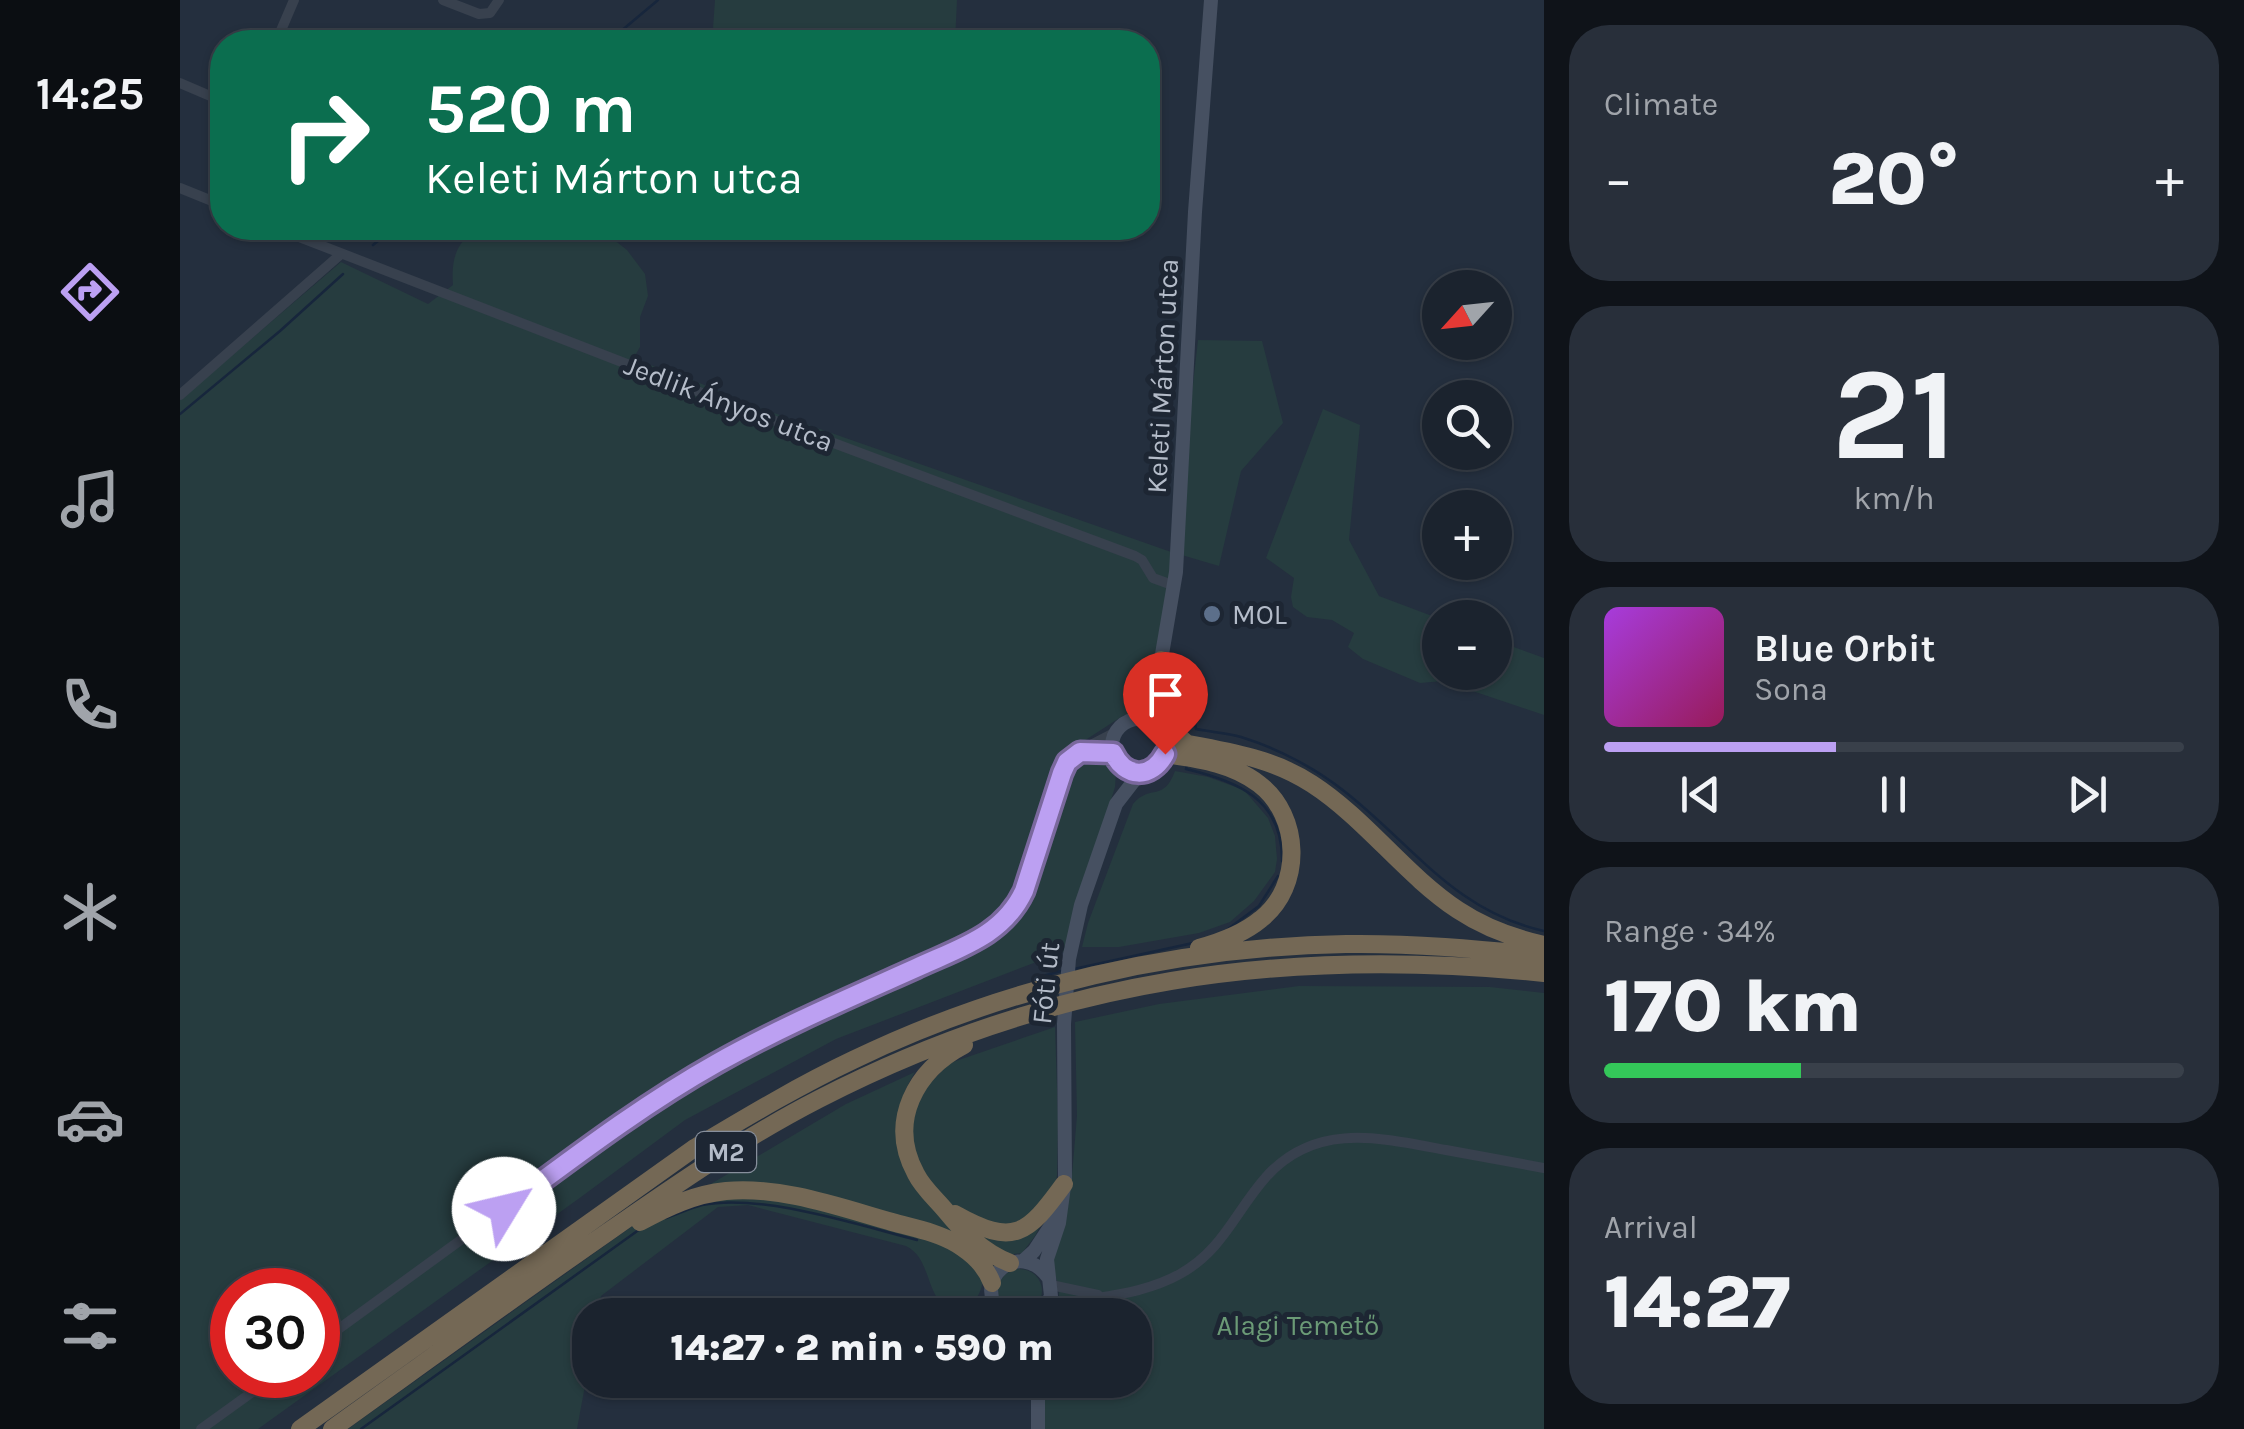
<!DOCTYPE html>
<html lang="en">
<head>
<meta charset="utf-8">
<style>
	body { margin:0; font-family:Karla,sans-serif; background:#282f3a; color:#f1f3f6; height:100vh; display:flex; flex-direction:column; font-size:38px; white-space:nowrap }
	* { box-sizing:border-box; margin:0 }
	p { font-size:32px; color:#a0a4aa }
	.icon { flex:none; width:55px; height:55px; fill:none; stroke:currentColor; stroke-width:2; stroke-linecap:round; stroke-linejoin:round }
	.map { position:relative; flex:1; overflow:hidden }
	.side { display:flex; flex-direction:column; gap:25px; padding:25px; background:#0f1319; width:700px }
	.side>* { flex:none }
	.hud { position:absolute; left:30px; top:30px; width:950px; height:210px; border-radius:40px; box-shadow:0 2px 8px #0004,0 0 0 2px #39404a; background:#0b6e4f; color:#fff; overflow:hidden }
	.needle { width:65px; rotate:243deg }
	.fabs { position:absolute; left:1242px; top:270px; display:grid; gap:20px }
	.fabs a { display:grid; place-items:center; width:90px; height:90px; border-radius:50%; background:#1b232e; box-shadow:0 2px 8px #0004,0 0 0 2px #39404a; font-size:50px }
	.speed { position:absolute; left:30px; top:1268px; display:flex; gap:20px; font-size:50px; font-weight:700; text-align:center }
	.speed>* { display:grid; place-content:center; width:130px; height:130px; border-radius:50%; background:#1b232e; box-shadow:0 2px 8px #0004,0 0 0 2px #39404a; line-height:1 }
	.speed .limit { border:15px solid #d22; background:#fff; color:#111 }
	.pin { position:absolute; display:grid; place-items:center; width:85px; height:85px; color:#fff; margin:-102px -42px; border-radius:50% 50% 50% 0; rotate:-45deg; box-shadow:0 0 10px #0007 }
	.pin .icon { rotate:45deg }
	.me { position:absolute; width:110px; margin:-55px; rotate:54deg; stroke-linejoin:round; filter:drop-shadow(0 0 8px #0008) }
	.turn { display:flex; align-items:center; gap:35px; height:210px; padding:0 50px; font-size:45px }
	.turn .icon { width:130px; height:130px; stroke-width:2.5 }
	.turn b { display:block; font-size:70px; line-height:85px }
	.big { font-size:75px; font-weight:800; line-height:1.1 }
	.side .widget { flex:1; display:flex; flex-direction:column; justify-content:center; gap:15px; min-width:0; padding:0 35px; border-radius:40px; background:#282f3a }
	.side .dial { align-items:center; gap:0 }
	.dial b { font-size:130px; line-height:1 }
	.song { display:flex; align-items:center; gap:30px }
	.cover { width:120px; height:120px; border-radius:15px; background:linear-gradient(135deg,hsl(280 70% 55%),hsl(330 70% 35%)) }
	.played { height:10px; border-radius:5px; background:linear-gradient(90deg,#bca0f2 40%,#39404a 40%) }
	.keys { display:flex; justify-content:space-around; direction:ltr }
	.heat { display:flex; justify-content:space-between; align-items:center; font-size:55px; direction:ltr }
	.charge { height:15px; border-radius:8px; background:linear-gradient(90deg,#34c759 34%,#39404a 0) }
	.trip { position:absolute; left:392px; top:1298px; width:580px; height:100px; border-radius:40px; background:#1b232e; box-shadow:0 2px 8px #0004,0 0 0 2px #39404a; font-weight:800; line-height:100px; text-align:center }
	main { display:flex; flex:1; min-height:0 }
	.menu { display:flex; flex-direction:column; width:180px; justify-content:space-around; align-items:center; background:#0b0e12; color:#a0a4aa }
	.menu .icon { width:70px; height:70px }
	.menu .current { color:#bca0f2 }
	.menu b { font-size:45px; color:#f1f3f6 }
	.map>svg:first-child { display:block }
	.green { fill:#263c3f; fill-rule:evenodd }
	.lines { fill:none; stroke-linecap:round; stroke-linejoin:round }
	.stream { stroke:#17263c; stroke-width:2.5 }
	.street { stroke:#38414e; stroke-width:10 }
	.secondary { stroke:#465061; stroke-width:14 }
	.highway { stroke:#746855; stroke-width:18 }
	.route-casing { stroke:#7a689d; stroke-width:25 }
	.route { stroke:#bca0f2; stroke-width:18 }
	.service-dot { fill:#5c6f8a; stroke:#1d2633; stroke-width:4 }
	.labels { text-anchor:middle; stroke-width:10; stroke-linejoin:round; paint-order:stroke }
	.shield { fill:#1d2633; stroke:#878f9c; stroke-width:2.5 }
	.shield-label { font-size:25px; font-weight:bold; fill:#b4bcc9 }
	.street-label { font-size:28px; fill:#b4bcc9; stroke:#1d2633 }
	.poi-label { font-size:28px; fill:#b4bcc9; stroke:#1d2633; text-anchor:start }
	.park-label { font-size:28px; fill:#6b9a76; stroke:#1d2633 }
</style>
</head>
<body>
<main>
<nav class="menu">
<b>14:25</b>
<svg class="icon current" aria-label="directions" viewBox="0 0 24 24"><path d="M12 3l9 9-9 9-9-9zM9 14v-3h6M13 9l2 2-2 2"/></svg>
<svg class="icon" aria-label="music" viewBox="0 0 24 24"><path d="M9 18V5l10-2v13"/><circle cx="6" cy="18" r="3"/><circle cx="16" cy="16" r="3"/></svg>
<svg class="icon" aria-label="phone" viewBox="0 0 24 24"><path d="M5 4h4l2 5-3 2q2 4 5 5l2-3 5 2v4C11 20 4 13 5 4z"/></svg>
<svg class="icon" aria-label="climate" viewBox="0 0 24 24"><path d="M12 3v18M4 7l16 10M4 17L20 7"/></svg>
<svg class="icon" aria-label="car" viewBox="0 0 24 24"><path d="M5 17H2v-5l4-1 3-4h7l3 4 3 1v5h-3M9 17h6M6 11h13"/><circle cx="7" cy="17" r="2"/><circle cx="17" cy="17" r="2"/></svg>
<svg class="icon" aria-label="filters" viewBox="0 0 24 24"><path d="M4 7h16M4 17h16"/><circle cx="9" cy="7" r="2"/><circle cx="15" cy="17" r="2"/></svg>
</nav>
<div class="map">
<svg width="1364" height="1429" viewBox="0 0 1364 1429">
	<rect width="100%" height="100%" fill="#242f3e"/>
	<path class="green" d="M535 0H777L775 42H532Z
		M297 228H419L447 250 465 274 468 296 460 317V347L453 359 505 377 580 408 994 553 1018 340 1082 341 1103 423 1061 471 1039 566 995 553 965 710 959 718 944 715 890 750 883 757 844 883 825 917 788 939 636 1008 643 1016 824 927C860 899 872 824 885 780 894 762 912 746 932 760L936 772 935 787 885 951 656 1039 505 1120 401 1197 78 1429H0V400L161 262 248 304 273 285C271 259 276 243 297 228ZM52 1290H138V1375H52Z
		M1143 409 1180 425 1169 540 1199 596 1260 619V672H1315V640L1364 658V715L1263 681 1240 683 1183 659 1168 647 1174 633 1152 620 1127 617 1113 607 1111 597 1114 578 1086 558Z
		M995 771 1028 777 1064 790 1088 818 1095 836 1097 859 1095 872 1074 901 1050 922 1019 933 939 947H902L908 923 953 804C971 783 983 803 995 771Z
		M1119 986 1310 987 1364 993V1429H861L860 1380H955V1315H869C886 1301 878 1279 869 1262L892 1175 897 1116 895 1022 979 1004Z
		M875 1027 878 1119 877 1175 871 1205 855 1236 842 1253 825 1255 812 1249 760 1198 731 1149V1116L743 1090 770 1063Z
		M735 1072C720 1097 713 1121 718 1150L794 1247 708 1214 519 1191 666 1104Z
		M554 1197 602 1201 741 1234 788 1257 803 1281C799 1302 787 1313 765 1308 745 1289 750 1258 726 1246L568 1205 538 1207 421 1296 418 1315H410V1358L397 1429H168L454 1225 492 1210Z
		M818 1291a22 22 0 1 1 44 0a22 22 0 1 1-44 0Z"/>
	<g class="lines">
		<path class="stream" d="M428 42 478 0
			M193 245 214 228
			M0 414 100 331 163 274
			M1003 679C1001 698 1014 711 1016 729 1031 732 1047 733 1061 737 1097 748 1135 768 1164 791 1232 844 1274 911 1364 931
			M1007 764 1006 769C1057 781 1103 799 1102 861
			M1048 929 1079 906 1098 876
			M894 969 1013 943
			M863 976 881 971
			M486 1218C498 1214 510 1208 522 1205 581 1193 678 1225 737 1240
			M181 1429 460 1229"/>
		<path class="street" d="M263 0 299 14 310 13 319 0
			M96 42 114 0
			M0 83 42 101
			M0 188 42 205
			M96 228 563 409 955 556 962 560 973 578 995 586
			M0 395 161 254
			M901 752 933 753
			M871 1285 918 1295
			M867 1308C911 1296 959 1297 1000 1274 1043 1250 1055 1212 1086 1177 1136 1121 1201 1138 1266 1150 1298 1156 1331 1162 1364 1168
			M138 1344 433 1129 494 1089 539 1062 649 1007 790 943 822 924 831 915 844 891 887 762 909 746 936 732
			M21 1429 96 1375"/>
		<path class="secondary" d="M932 746a27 27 0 1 1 54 0a27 27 0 1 1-54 0Z
			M971 721 972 693 981 660 996 572 1015 212 1031 0
			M843 1261 854 1251 877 1216
			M822 1315C789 1280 839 1238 868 1277
			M861 1315 871 1296 867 1259 879 1223 885 1179 884 1024 889 959 901 905 936 804 960 773
			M855 1380 858 1399V1429"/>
		<path class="highway" d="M981 660 987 667C987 702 976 718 1006 743
			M985 739C1037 751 1086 754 1132 784 1186 819 1225 875 1278 910 1305 928 1333 938 1364 945
			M985 754C1018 759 1052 763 1079 784 1121 816 1123 886 1081 919 1063 934 1041 942 1019 948
			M784 1045C736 1070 707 1121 736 1174 743 1188 755 1198 765 1210 783 1232 802 1252 830 1263
			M775 1214C834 1247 847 1235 884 1184
			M460 1222C487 1207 515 1194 546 1191 602 1186 659 1207 712 1222 733 1228 757 1232 777 1244 793 1254 805 1265 812 1283
			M120 1429 513 1149C565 1118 618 1086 673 1060 826 986 997 947 1166 944 1232 943 1298 949 1364 956
			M152 1429C244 1363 336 1296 428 1232 497 1184 565 1137 639 1099 872 979 1105 946 1364 973"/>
	</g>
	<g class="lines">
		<defs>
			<path id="route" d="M324 1209C393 1158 462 1105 537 1063 601 1027 669 998 736 968 779 948 823 936 844 891L882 773 887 762 900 752 933 753C945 778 971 780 985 754"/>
		</defs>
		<use href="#route" class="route-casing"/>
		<use href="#route" class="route"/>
	</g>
	<circle class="service-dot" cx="1032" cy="614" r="10"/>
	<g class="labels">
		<rect class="shield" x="516" y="1132" width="60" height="40" rx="8"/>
		<g class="shield-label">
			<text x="546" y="1161">M2</text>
		</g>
		<g class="street-label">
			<text transform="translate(982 376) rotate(-87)" y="10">Keleti Márton utca</text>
			<text transform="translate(549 403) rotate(21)" y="10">Jedlik Ányos utca</text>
			<text transform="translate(865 983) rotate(-84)" y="10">Fóti út</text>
		</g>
		<g class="poi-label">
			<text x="1052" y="624">MOL</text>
		</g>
		<g class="park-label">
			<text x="1118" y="1335">Alagi Temető</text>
		</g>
	</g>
</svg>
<div class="fabs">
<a><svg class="needle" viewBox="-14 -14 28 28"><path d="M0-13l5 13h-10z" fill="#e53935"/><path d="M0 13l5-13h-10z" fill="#a0a4aa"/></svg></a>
<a><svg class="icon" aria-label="search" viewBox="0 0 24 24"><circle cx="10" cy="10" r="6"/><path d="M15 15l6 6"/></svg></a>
<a>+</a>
<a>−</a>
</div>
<div class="speed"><div class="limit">30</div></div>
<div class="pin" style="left:985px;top:754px;background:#d93025"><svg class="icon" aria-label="arrive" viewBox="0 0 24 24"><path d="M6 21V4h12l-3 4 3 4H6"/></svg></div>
<svg class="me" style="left:324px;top:1209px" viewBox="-20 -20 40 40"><circle r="19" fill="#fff"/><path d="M0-13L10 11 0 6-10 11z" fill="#bca0f2"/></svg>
<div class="trip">14:27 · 2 min · 590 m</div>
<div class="hud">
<div class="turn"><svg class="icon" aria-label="right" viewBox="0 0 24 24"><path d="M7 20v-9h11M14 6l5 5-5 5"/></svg><div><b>520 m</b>Keleti Márton utca</div></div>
</div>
</div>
<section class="side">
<div class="widget"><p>Climate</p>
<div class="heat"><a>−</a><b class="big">20°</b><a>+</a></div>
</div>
<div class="widget dial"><b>21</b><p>km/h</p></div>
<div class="widget">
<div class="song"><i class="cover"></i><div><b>Blue Orbit</b><p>Sona</p></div></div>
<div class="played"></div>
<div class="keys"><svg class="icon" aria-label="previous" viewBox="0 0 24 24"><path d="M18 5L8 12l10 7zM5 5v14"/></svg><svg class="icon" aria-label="pause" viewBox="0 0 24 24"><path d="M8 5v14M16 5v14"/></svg><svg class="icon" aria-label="next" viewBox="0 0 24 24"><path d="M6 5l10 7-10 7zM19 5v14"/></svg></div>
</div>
<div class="widget"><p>Range · 34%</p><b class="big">170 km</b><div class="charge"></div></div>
<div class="widget"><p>Arrival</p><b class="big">14:27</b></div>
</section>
</main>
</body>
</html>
